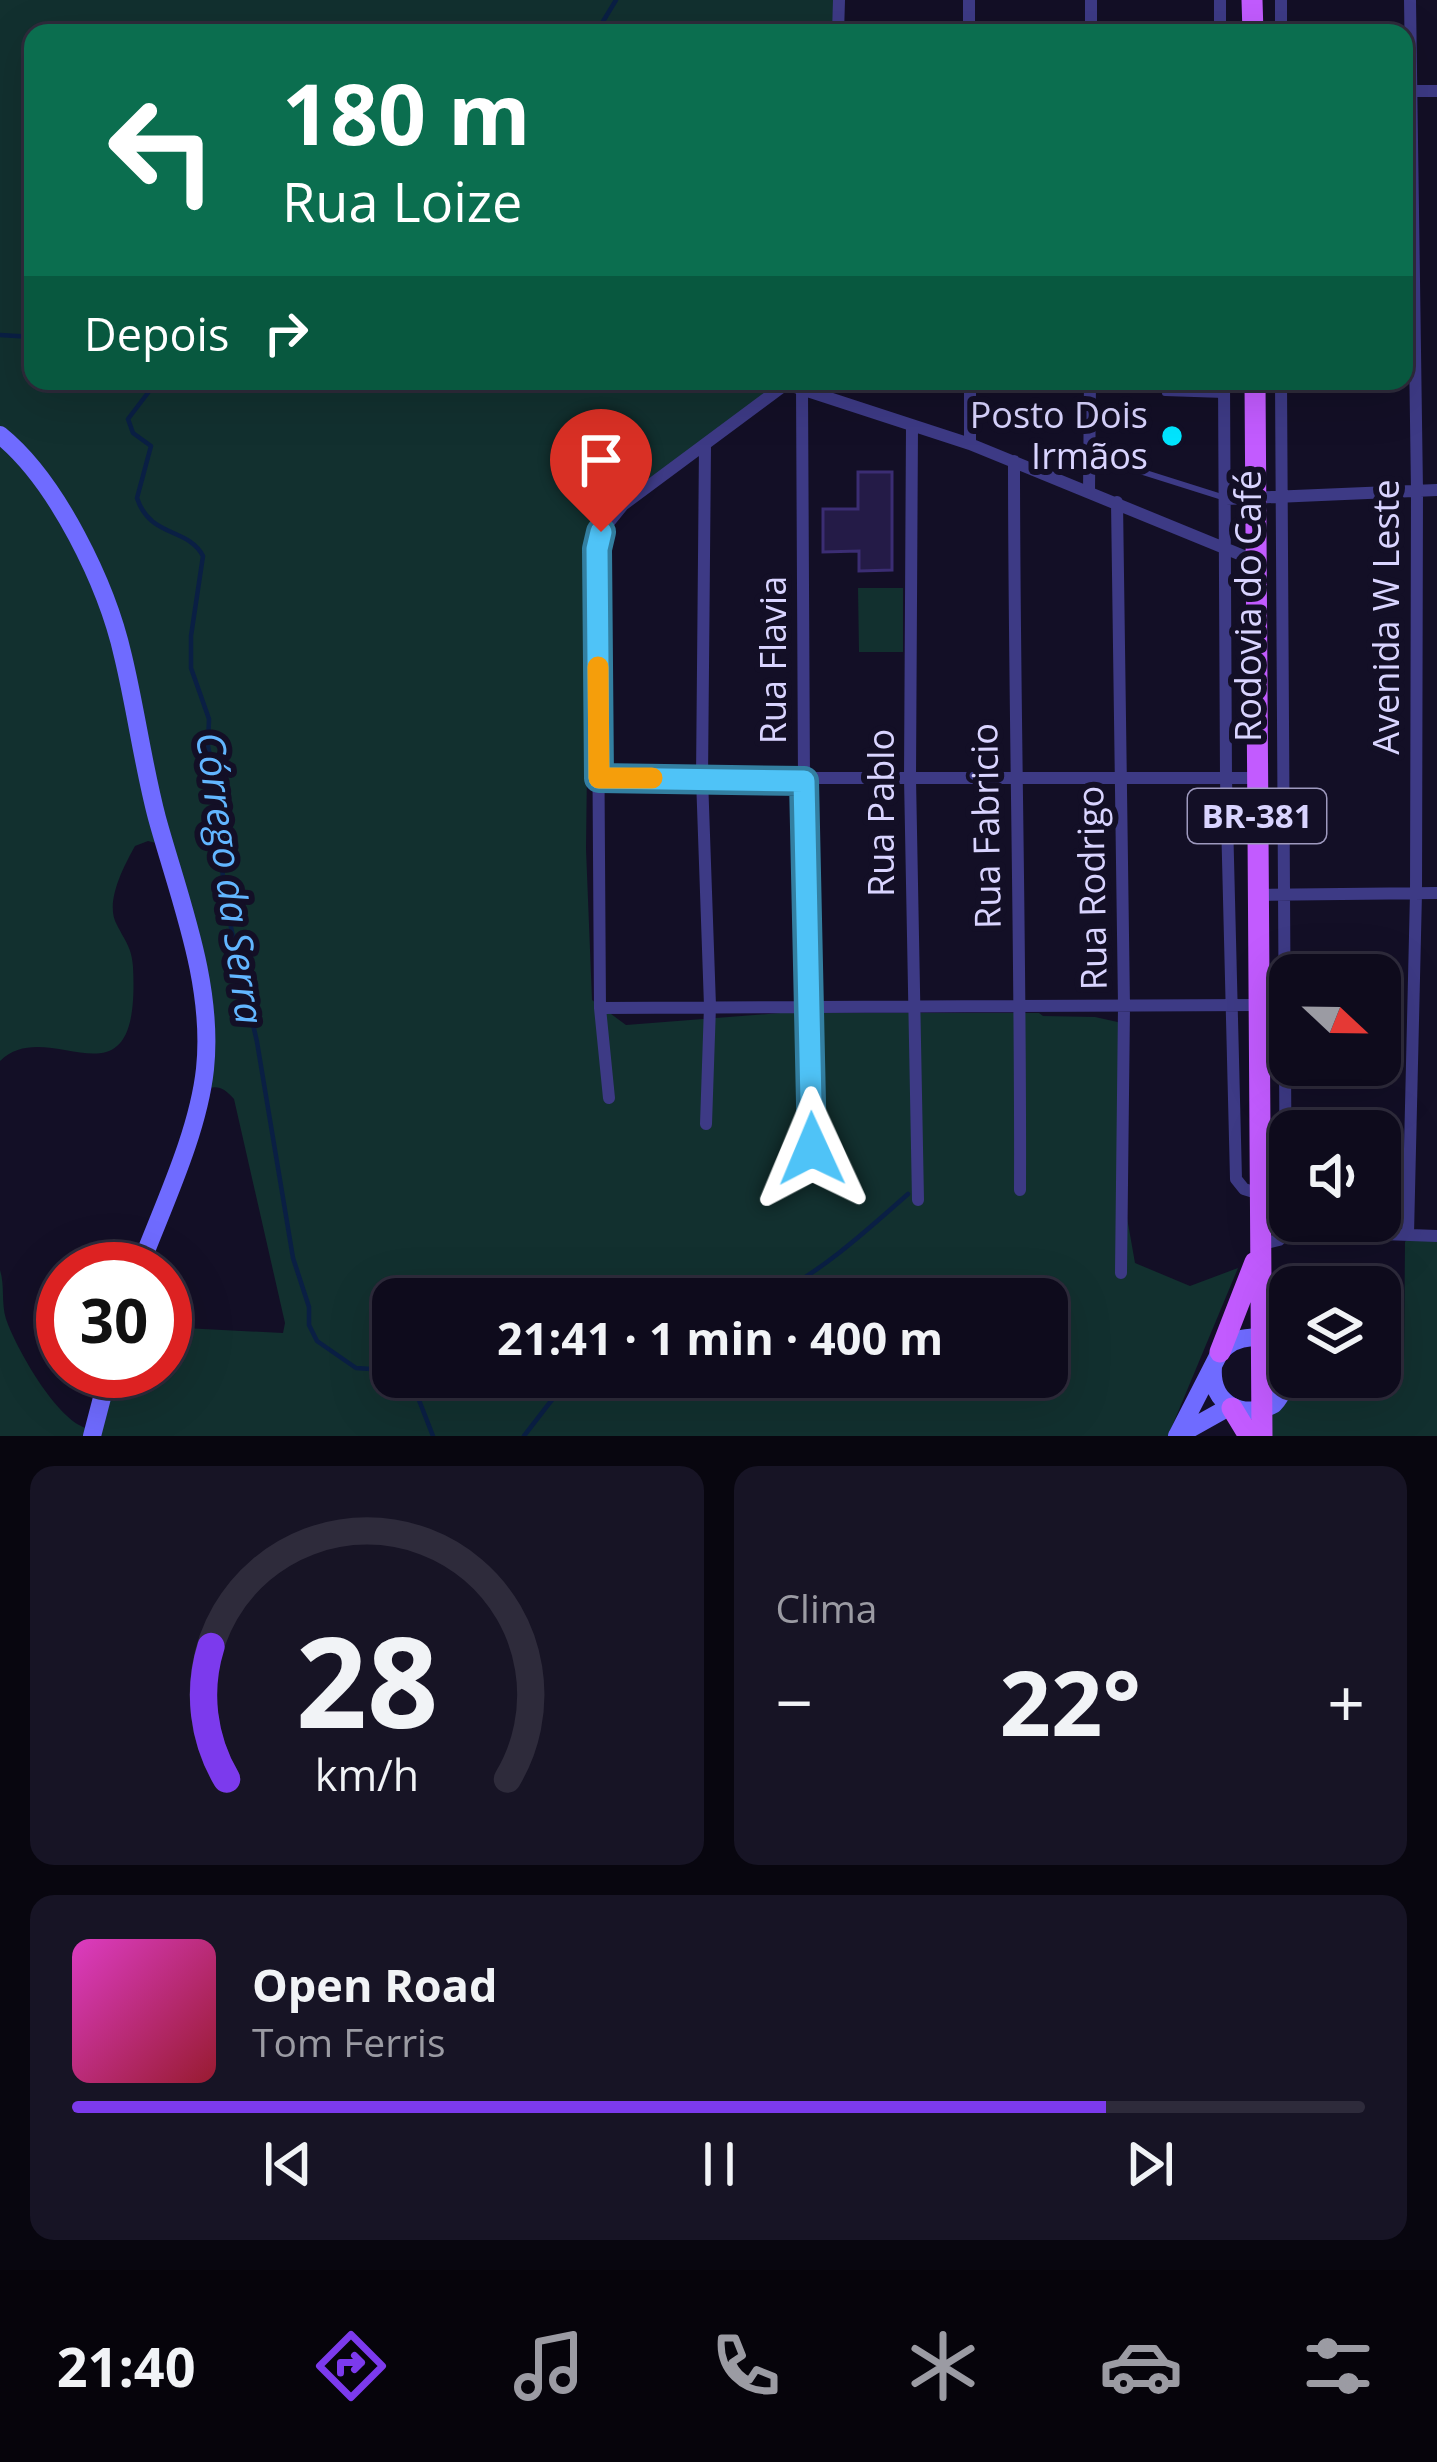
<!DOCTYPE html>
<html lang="pt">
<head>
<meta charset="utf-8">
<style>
	body { margin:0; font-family:"Open Sans",sans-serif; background:#171425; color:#f1f3f6; height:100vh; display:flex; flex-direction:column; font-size:45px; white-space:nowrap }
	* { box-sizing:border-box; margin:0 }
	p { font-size:39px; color:#9b9ba3 }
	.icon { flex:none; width:66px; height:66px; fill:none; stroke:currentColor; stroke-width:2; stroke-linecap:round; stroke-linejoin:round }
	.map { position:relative; height:1436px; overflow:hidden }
	.panel { display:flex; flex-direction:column; gap:30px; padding:30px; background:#08060f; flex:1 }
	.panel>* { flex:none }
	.hud { position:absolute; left:24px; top:24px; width:1389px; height:366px; border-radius:24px; box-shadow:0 12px 48px #0002,0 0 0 3px #2e2b3b; background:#0b6e4f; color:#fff; overflow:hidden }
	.needle { width:78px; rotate:112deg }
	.fabs { position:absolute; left:1269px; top:954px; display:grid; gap:24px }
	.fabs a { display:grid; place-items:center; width:132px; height:132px; border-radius:24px; background:#0e0b1c; box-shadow:0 12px 48px #0002,0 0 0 3px #2e2b3b; font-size:60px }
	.speed { position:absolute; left:36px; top:1242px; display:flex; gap:24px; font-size:60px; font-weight:700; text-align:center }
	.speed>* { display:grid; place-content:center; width:156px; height:156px; border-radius:50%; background:#0e0b1c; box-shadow:0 12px 48px #0002,0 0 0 3px #2e2b3b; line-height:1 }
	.speed .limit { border:18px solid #d22; background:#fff; color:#111 }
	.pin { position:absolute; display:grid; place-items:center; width:102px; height:102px; color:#fff; margin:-123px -51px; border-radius:50% 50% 50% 0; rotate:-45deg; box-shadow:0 0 12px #0007 }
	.pin .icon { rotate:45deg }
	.me { position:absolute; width:132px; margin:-66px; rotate:359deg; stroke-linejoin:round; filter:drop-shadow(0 0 9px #0008) }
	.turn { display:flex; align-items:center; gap:42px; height:252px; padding:0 60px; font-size:54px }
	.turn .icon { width:156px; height:156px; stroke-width:2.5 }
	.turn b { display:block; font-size:84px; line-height:102px }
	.then { display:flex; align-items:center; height:114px; padding:0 60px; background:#0003; gap:24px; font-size:45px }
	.big { font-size:90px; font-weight:700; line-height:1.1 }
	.panel .tile { flex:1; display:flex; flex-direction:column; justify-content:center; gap:18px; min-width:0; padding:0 42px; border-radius:24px; background:#171425 }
	.panel .dial { align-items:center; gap:0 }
	.dial svg { height:312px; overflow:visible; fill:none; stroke:#2e2b3b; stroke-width:7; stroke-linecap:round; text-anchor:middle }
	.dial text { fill:#f1f3f6; stroke:none }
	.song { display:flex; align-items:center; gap:36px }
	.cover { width:144px; height:144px; border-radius:18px; background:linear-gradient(135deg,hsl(310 70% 55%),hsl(350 70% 35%)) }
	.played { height:12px; border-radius:6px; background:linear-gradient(90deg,#7c3aed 80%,#2e2b3b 80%) }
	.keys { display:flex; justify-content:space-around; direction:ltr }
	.heat { display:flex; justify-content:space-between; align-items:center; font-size:66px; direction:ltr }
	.panel .tiles { flex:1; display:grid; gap:30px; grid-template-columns:1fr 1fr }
	.tile:last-child { grid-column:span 2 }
	.trip { position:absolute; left:372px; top:1278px; width:696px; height:120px; border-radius:24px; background:#0e0b1c; box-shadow:0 12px 48px #0002,0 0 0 3px #2e2b3b; font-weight:700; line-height:120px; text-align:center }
	.menu { display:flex; height:192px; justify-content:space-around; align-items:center; background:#06040b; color:#9b9ba3 }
	.menu .icon { width:84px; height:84px }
	.menu .selected { color:#7c3aed }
	.menu b { font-size:54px; color:#f1f3f6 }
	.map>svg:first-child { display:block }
	.green { fill:#12302f; fill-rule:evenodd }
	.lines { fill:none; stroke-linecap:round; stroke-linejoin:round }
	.stream { stroke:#0a1f44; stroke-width:4.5 }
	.building { fill:#241b47; stroke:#3b2d73; stroke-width:3 }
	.lane { stroke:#3d3a85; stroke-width:6 }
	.street { stroke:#3d3a85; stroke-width:12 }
	.secondary { stroke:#6f6bff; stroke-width:18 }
	.primary { stroke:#c25bff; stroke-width:21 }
	.route-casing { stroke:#337fa1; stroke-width:30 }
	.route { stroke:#4fc3f7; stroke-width:21 }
	.slow { stroke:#f59e0b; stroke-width:21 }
	.poi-dot { fill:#00e5ff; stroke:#130f26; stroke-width:4.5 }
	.labels { text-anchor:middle; stroke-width:12; stroke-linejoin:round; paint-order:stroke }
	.shield { fill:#130f26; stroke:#9e99be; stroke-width:3 }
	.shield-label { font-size:33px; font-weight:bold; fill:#d9d4ff }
	.poi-label { font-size:36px; fill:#d9d4ff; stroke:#130f26; text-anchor:end }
	.street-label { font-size:36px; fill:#d9d4ff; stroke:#130f26 }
	.water-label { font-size:39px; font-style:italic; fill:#62b6ff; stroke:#130f26 }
</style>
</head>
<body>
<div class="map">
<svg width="1437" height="1436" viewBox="0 0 1437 1436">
	<rect width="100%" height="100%" fill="#130f26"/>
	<path class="green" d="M0 0H834L833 33H33V381H775L752 413 636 491 627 484 590 524 586 849 592 1000 626 1025 780 1013H1039L1043 1016 1095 1017 1122 1023 1126 1212 1135 1263 1190 1286 1238 1268 1168 1436H0V1270C5 1286 1 1303 6 1319 16 1348 56 1419 86 1428L112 1371H165V1327L283 1333 285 1323 234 1099C224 1088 218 1084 203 1090L210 1046 160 844 148 841 135 846C124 866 104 903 117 925 125 941 132 948 133 967 141 1121 50 1012 0 1061ZM393 1299H1047V1377H393Z
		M858 588H903V652H859Z
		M1410 1235 1437 1238V1436H1272L1271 1360H1290V1377H1380V1363L1404 1360 1405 1242Z"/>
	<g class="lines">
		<path class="stream" d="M596 33 616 0
			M0 335 33 337
			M157 381 128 419 133 433 151 446 137 498C150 538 188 527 203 556L191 636V668L209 719 208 746 215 783 225 901 257 1042 293 1258 309 1307V1325L317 1341 356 1368 371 1369 393 1359
			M768 1299C821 1272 864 1233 908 1194
			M410 1377 433 1436
			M524 1436 558 1392 584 1377"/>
	</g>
	<path class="building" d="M858 472H892V570L859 571V551L823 552V509H858Z"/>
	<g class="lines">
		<path class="lane" d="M1165 393 1224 395
			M1092 456 1222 497"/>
		<path class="street" d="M969 0V33
			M1091 0V33
			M1220 0V33
			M1281 0V33
			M838 33 839 0
			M1405 91H1437
			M970 381V444
			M1224 381 1226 779 1236 1179 1244 1189 1260 1194
			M802 388 804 781 812 1149
			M912 425 910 778 918 1200
			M705 446 702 778 710 1006 706 1124
			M1014 461C1014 704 1021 947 1020 1190
			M1089 492 1090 381
			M1226 499 1437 490
			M1117 502 1124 1006 1121 1273
			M599 778H1258
			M1258 895 1437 893
			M600 1008 1258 1005
			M609 1098 600 1008 597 549 601 532 623 505 786 384 970 444 1256 561
			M1356 1233 1437 1236
			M1408 1234 1416 893 1417 491 1410 0
			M1261 1244 1279 1240 1286 1232 1281 381"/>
		<path class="secondary" d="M0 435C57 481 107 585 123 656 136 710 143 765 157 818 179 898 214 984 205 1069 198 1134 162 1208 139 1269
			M92 1436 109 1371
			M1177 1436 1220 1352C1259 1313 1311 1361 1274 1404 1243 1421 1210 1404 1213 1367
			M1177 1436 1229 1407"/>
		<path class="primary" d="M1252 0 1253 33
			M1255 381 1262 1436
			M1220 1352 1255 1262
			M1232 1408 1249 1436"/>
	</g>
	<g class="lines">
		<defs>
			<path id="route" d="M601 532 597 549 599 778 804 781 812 1149"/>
		</defs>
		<use href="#route" class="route-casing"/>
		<use href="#route" class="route"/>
		<path class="slow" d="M598 667 599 778H652"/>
	</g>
	<circle class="poi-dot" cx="1172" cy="436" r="12"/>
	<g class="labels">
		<rect class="shield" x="1188" y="789" width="138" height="54" rx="9"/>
		<g class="shield-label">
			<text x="1257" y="828">BR-381</text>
		</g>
		<g class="poi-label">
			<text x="1148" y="428">Posto Dois<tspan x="1148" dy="41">Irmãos</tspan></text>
		</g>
		<g class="street-label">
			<text transform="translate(1248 606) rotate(-90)" y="13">Rodovia do Café</text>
			<text transform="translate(1386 617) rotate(-90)" y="13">Avenida W Leste</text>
			<text transform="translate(773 660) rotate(-90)" y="13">Rua Flavia</text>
			<text transform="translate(881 813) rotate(-90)" y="13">Rua Pablo</text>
			<text transform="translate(986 826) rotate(-91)" y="13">Rua Fabricio</text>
			<text transform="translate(1092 888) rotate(-91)" y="13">Rua Rodrigo</text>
		</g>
		<g class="water-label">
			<text transform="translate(230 878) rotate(82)" y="14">Córrego da Serra</text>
		</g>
	</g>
</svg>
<div class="fabs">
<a><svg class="needle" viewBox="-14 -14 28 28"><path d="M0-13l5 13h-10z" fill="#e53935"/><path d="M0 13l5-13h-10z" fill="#9b9ba3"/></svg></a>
<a><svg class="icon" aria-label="sound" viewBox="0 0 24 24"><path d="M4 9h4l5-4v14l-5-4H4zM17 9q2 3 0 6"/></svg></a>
<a><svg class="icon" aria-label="layers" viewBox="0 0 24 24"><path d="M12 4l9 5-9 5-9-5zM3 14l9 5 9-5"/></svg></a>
</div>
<div class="speed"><div class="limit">30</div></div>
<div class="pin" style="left:601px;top:532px;background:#d93025"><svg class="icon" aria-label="arrive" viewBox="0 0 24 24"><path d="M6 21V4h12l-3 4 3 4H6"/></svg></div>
<svg class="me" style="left:812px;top:1149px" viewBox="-20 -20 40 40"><path d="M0-17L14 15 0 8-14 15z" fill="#4fc3f7" stroke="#fff" stroke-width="4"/></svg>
<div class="trip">21:41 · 1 min · 400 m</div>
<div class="hud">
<div class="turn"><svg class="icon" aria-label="left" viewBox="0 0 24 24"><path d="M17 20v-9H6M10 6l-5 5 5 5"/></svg><div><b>180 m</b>Rua Loize</div></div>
<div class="then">Depois<svg class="icon" aria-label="right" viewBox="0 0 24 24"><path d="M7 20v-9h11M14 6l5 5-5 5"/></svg></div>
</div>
</div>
<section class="panel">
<div class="tiles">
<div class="tile dial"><svg viewBox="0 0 100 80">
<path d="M14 69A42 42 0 1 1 86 69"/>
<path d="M14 69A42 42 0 0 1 10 35" stroke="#7c3aed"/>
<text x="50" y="56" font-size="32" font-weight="700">28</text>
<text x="50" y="72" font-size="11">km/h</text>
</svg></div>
<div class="tile"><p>Clima</p>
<div class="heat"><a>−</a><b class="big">22°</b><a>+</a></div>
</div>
<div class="tile">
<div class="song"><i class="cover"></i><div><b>Open Road</b><p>Tom Ferris</p></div></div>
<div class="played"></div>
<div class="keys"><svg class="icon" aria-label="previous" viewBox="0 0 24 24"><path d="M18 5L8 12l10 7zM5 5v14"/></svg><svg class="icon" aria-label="pause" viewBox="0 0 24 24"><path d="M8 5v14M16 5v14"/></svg><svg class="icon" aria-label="next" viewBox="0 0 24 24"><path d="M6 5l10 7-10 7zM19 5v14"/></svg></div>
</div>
</div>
</section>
<nav class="menu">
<b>21:40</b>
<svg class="icon selected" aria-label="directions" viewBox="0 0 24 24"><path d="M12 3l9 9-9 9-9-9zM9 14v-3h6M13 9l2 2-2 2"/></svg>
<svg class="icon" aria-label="music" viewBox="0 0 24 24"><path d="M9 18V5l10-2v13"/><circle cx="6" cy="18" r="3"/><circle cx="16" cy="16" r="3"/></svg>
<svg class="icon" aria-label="phone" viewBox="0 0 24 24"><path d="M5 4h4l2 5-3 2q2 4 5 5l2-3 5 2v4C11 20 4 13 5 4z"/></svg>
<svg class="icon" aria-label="climate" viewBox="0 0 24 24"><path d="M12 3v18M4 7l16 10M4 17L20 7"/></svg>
<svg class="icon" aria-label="car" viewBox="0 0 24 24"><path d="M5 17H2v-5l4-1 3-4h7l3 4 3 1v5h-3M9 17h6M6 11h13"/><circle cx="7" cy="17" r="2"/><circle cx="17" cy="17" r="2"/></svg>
<svg class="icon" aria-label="filters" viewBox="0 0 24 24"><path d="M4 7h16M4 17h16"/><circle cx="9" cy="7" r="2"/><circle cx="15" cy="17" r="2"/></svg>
</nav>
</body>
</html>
